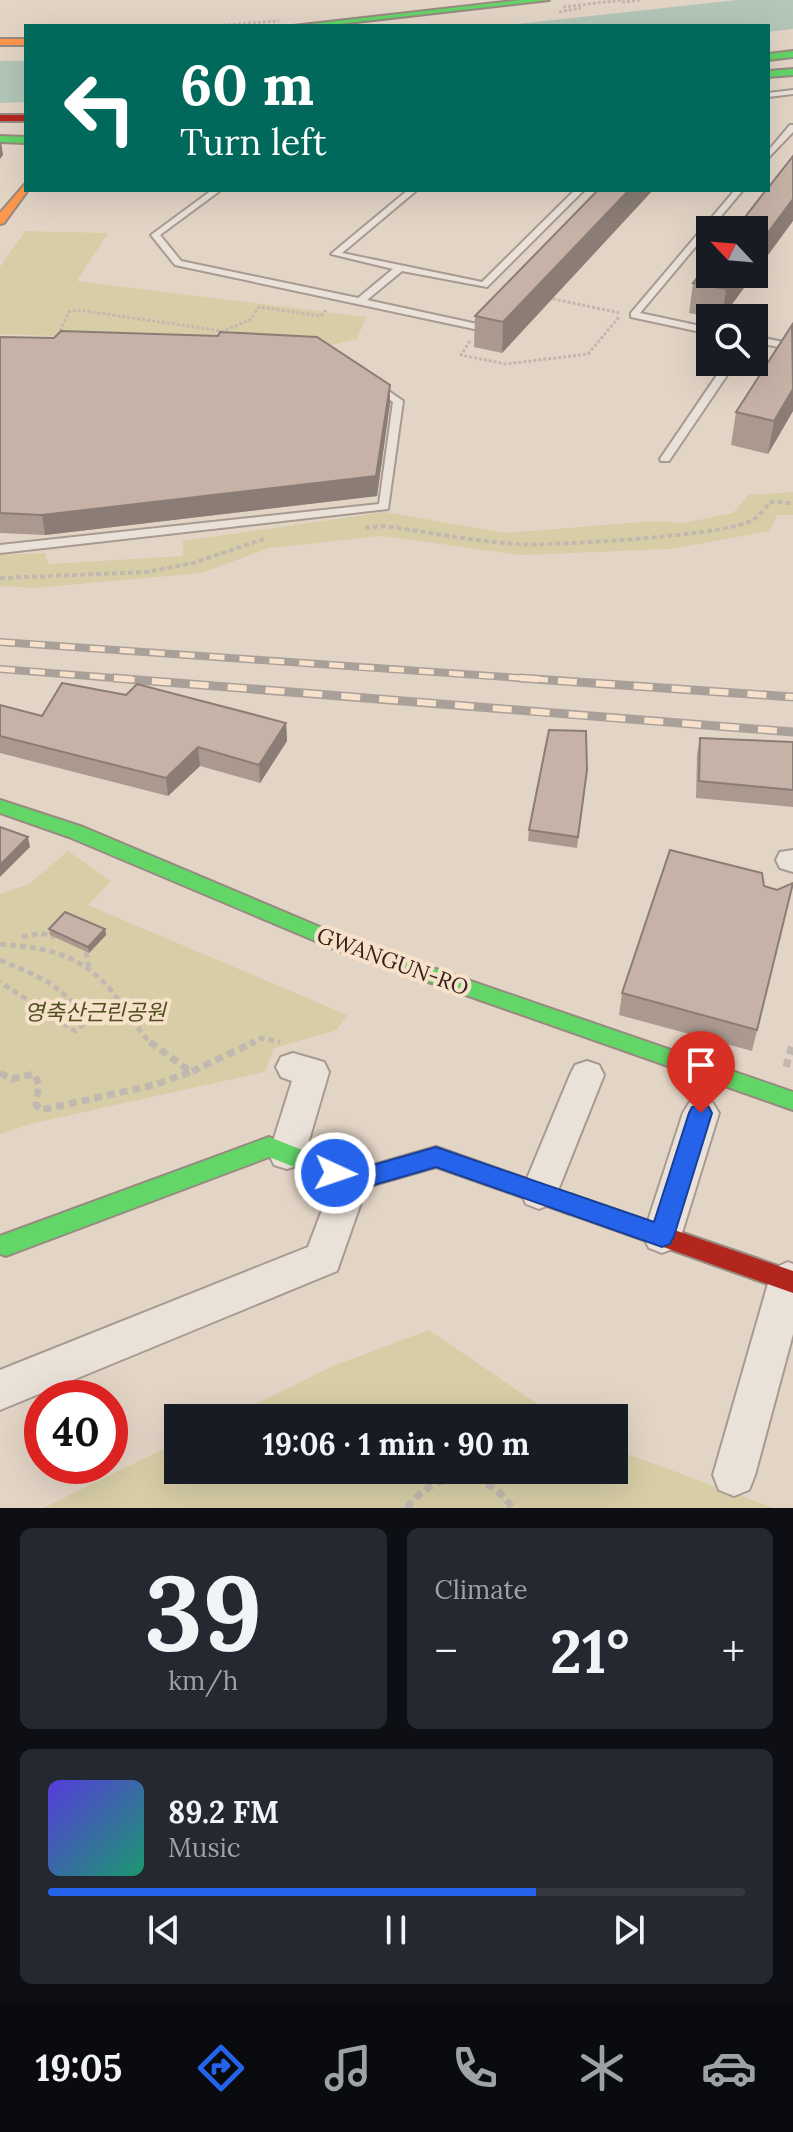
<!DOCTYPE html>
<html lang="en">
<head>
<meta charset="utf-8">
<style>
	body { margin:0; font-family:Lora,"Noto Sans KR",serif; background:#242831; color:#f1f3f6; height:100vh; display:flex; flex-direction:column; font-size:30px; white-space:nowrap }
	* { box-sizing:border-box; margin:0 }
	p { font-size:26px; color:#9ea1a6 }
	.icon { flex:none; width:44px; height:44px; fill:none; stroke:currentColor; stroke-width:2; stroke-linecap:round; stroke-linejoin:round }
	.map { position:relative; height:1508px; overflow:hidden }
	.drawer { display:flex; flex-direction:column; gap:20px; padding:20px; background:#0d0f14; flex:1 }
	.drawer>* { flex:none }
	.guide { position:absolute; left:24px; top:24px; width:746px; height:168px; border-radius:0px; box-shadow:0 8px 32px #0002; background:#00695c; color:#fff; overflow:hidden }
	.needle { width:52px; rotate:296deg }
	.controls { position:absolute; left:696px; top:216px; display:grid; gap:16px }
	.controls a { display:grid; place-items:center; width:72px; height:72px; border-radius:0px; background:#171b24; box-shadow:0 8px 32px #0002; font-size:40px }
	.speed { position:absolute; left:24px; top:1380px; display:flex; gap:16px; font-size:40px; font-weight:700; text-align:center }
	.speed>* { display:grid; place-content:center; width:104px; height:104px; border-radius:50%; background:#171b24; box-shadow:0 8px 32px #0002; line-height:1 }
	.speed .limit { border:12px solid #d22; background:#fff; color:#111 }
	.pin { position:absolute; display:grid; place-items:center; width:68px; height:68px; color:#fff; margin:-82px -34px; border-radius:50% 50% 50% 0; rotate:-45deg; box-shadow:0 0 8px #0007 }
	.pin .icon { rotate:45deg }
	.me { position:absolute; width:88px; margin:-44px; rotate:93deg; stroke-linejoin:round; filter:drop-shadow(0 0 6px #0008) }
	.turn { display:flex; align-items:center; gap:28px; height:168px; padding:0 24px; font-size:36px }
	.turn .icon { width:104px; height:104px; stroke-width:2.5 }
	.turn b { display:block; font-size:56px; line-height:68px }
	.big { font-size:60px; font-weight:700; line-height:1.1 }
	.drawer .tile { flex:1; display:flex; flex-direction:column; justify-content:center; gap:12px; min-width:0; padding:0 28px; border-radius:12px; background:#242831 }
	.drawer .dial { align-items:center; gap:0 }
	.dial b { font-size:104px; line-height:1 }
	.song { display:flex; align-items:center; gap:24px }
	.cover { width:96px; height:96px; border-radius:12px; background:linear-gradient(135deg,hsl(250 70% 55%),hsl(160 70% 35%)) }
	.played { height:8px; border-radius:4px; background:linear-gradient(90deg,#2563eb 70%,#363941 70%) }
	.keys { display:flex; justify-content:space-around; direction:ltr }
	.heat { display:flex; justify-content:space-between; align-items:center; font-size:44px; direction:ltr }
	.drawer .tiles { flex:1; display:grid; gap:20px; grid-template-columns:1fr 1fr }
	.tile:last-child { grid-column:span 2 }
	.trip { position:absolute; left:164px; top:1404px; width:464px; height:80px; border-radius:0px; background:#171b24; box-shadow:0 8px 32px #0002; font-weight:700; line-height:80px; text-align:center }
	.tab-bar { display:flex; height:128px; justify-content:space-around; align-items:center; background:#090b0e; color:#9ea1a6 }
	.tab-bar .icon { width:56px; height:56px }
	.tab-bar .current { color:#2563eb }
	.tab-bar b { font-size:36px; color:#f1f3f6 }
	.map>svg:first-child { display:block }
	.green { fill:#d7cea7 }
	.water { fill:#b3c6b7 }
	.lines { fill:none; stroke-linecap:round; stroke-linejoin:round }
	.lane-casing { stroke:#a79a90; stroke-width:4 }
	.street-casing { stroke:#a79a90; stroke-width:4 }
	.fast-casing { stroke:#978a80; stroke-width:4 }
	.slow-casing { stroke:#978a80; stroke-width:4 }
	.jam-casing { stroke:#978a80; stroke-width:4 }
	.path-far3 { stroke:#c3b8b0; stroke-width:3; stroke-dasharray:3 2; stroke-linecap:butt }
	.path-far2 { stroke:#c3b8b0; stroke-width:4; stroke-dasharray:5 3; stroke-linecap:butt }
	.path-far1 { stroke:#c3b8b0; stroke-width:5; stroke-dasharray:6 4; stroke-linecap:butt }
	.path { stroke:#c3b8b0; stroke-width:7; stroke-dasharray:8 5; stroke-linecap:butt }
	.lane { fill:#eae2d9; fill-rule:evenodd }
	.street { fill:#eae2d9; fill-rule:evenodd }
	.fast { fill:#63d668; fill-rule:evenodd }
	.slow { fill:#ff974d; fill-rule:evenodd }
	.jam { fill:#b3261e; fill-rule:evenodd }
	.rail-far1-casing { stroke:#a9a099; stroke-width:8 }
	.rail-casing { stroke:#a9a099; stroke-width:9 }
	.rail-far1 { stroke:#f7e1ca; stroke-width:5; stroke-dasharray:15; stroke-linecap:butt }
	.rail { stroke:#f7e1ca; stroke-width:6; stroke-dasharray:19; stroke-linecap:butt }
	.wall { fill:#ab9990 }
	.shaded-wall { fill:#8b7d75 }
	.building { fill:#c7b2a7; stroke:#8b7d75; stroke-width:2 }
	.route { fill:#2563eb; stroke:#184099; stroke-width:2 }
	.labels { text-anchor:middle; stroke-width:8; stroke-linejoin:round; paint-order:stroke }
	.street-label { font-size:22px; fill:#35221a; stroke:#f7e1ca }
	.park-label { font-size:22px; font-style:italic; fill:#4f521f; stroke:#f7e1ca }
</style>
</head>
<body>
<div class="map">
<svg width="793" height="1508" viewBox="0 0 793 1508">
	<rect width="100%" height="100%" fill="#e3d5c6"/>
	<path class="green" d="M25 231 108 233 77 281 366 317 357 339 328 346 0 334V267Z
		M793 492V515H777L770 531 671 549 521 555 382 536 269 548 202 573 35 588 0 586V555L45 553 48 564 183 556V541L385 512 506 533 655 521 683 523 733 513 748 495Z
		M68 851 111 881 88 905 347 1015 337 1030 274 1048 265 1072 30 1124 0 1134V894L29 884Z
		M429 1330 558 1418H227L333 1366Z
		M178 1442V1470H614V1449L774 1508H43Z"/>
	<path class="water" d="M737 0H793V29L768 32V26H500Z
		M0 61H26V102L0 103Z"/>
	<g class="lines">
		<defs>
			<path id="lane" d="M793 90V94L768 97V93Z
				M790 125H793V132L768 158V151Z
				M212 190H221L160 235 181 261 358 298 393 269 331 254 408 190H417L342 253 482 282 575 190H584L487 287 402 271 367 300 482 325V329L479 330 175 265 151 235Z
				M735 190H743L640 313 710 328V334L631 317V313Z
				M754 336 793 344V350L754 342Z
				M726 362H736L669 461H661L660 459Z
				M377 383 403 401 388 509 0 553V545L379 504 393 402 373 388V384Z"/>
			<path id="street" d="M793 850V872L780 868 776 860 780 852Z
				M293 1053 324 1062 329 1072 305 1154 300 1165 287 1169 274 1165 269 1154 292 1081 281 1077 276 1067 281 1057Z
				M587 1061 599 1065 604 1075 557 1193 552 1204 539 1209 526 1204 521 1193 570 1075 575 1065Z
				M701 1098 713 1103 719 1113 681 1236 675 1248 662 1253 649 1248 643 1236 683 1113 689 1103Z
				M353 1158 366 1163 371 1174 337 1271 0 1410V1370L308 1247 340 1163Z
				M788 1262 793 1264V1334L755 1475 749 1490 734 1496 719 1490 713 1475 769 1280 774 1268Z"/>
			<path id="fast" d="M522 0H549L321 26H293Z
				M793 51V57L768 60V54Z
				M793 69V75L768 77V71Z
				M0 136 26 137V143L0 142Z
				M0 800 83 827 346 938 793 1092V1110L332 948 69 837 0 813Z
				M269 1137 336 1163 370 1166 436 1147 578 1197 582 1204 578 1211 570 1214 436 1167 370 1186 335 1183 269 1157 6 1256 0 1254V1236Z"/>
			<path id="slow" d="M0 39H26V45H0Z
				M26 183V190H28L4 223 0 224V213Z"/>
			<path id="jam" d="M0 115H26V121H0Z
				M570 1194 793 1271V1293L562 1211 558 1204 562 1197Z"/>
		</defs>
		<use href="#lane" class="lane-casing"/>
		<use href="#street" class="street-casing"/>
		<use href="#fast" class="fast-casing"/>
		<use href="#slow" class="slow-casing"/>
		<use href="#jam" class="jam-casing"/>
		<path class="path-far3" d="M622 2 641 0
			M563 7 623 0
			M559 12 581 8
			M213 26 279 21
			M548 298 621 313
			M60 331 69 312 78 310 222 331
			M221 332 250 320 259 307 321 316 326 310
			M470 341 461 355 506 364 588 354 619 317"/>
		<path class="path-far2" d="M365 528 384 526C428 532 473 541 517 544 554 546 726 536 753 520 760 516 765 508 770 502L793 503
			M0 578 147 572 193 563 264 539"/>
		<path class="path-far1" d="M22 937 40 933 55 937
			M0 944C46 948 79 953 111 990 125 1007 136 1029 152 1044
			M86 952 89 969
			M0 960C35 975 68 986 85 1023L75 1031 0 982
			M250 1044 261 1038 280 1042"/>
		<path class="path" d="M150 1042 191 1072 254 1042
			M786 1067 792 1045
			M0 1073 12 1079 34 1074 39 1084 36 1105 41 1110 154 1085 191 1072
			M407 1508C435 1469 486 1466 512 1508"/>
		<use href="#lane" class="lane"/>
		<use href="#street" class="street"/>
		<use href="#fast" class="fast"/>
		<use href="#slow" class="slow"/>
		<use href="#jam" class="jam"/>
		<defs>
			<path id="rail-far1" d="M0 642 548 680
				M0 669 139 680"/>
			<path id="rail" d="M114 678 793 732
				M520 678 793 697"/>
		</defs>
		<use href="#rail-far1" class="rail-far1-casing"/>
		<use href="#rail" class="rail-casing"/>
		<use href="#rail-far1" class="rail-far1"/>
		<use href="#rail" class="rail"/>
	</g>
	<path class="wall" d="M598 190H653L502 353 474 347 475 316Z
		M754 274 722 318H714L689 313 693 283Z
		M793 325V411L768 454 731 445 736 412Z
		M0 337 390 403 377 496 45 535 0 533Z
		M0 705 42 716 286 723 287 741 260 783 200 766 168 796 0 753Z
		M700 738 793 742V807L696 798 697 755Z
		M587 770 577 848 528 841 529 830Z
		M764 886 788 905 752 1051 619 1015 622 993Z
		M49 929H105L106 935 89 953 50 935Z"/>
	<path class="shaded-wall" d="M1 142 3 155 0 159V144Z
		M629 190H653L502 353 503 322Z
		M793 199V221L722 318 726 289 737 274H754V251Z
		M390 385V403L377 496 45 535 42 515Z
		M793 389V411L768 454 774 421Z
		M286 723 287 741 260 783 259 765Z
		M198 747 200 766 168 796 166 778Z
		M28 837 30 847 0 877V865Z
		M105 929 106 935 89 953 88 947Z"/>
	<path class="building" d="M793 156V199L754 251V230H735L766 190H768V188Z
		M598 190H629L503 322 475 316Z
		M710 261V274H737L726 289 693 283Z
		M792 325 793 389 774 421 736 412Z
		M61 331 218 336 220 332 317 337 390 385 376 476 42 515 0 513V337L54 338Z
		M62 683 126 695 137 684 286 723 259 765 198 747 166 778 0 736V705L42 716Z
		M549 730 586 731 587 770 578 837 529 830Z
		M700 738 793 742V790L699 781Z
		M0 827 28 837 0 865Z
		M670 850 762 873 764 886 777 890 793 883 757 1030 622 993Z
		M65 912 105 929 88 947 49 929Z"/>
	<path class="route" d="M701 1104 709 1107 712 1113 674 1236 670 1244 662 1247 436 1167 370 1186 326 1180 323 1173 326 1165 335 1162 370 1166 436 1147 654 1222 689 1113 692 1107Z"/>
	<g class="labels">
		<g class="street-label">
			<text transform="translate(393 961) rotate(20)" y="8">GWANGUN-RO</text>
		</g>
		<g class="park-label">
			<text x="95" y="1020">영축산근린공원</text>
		</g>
	</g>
</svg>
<div class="controls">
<a><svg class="needle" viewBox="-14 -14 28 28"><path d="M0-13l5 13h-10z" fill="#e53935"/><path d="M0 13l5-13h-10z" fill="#9ea1a6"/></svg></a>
<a><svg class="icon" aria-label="search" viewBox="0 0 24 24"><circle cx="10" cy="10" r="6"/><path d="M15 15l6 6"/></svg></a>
</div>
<div class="speed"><div class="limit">40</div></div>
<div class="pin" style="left:701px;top:1113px;background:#d93025"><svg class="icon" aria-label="arrive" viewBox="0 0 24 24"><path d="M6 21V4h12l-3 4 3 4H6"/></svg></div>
<svg class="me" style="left:335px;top:1173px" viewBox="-20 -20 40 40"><circle r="17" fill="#2563eb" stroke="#fff" stroke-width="3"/><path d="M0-11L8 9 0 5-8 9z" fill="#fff"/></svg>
<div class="trip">19:06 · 1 min · 90 m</div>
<div class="guide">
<div class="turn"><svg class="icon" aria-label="left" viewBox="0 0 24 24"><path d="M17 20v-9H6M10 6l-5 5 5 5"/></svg><div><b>60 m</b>Turn left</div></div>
</div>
</div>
<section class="drawer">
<div class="tiles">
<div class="tile dial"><b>39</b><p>km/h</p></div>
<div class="tile"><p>Climate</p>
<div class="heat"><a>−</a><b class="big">21°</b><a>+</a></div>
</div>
<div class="tile">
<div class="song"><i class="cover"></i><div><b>89.2 FM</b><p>Music</p></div></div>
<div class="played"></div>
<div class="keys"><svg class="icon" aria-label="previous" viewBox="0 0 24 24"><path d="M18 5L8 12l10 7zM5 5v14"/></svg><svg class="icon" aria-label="pause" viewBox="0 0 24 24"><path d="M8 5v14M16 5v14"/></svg><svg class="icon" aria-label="next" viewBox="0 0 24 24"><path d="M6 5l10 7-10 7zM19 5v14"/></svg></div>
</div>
</div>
</section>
<nav class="tab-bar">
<b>19:05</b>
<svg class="icon current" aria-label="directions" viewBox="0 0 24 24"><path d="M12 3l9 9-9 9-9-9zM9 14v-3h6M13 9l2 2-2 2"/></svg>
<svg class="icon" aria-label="music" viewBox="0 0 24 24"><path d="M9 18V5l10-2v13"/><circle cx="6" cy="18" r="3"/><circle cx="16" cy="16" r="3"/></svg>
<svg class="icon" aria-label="phone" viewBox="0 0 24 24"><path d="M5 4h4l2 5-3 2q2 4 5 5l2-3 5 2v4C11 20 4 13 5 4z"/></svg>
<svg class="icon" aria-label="climate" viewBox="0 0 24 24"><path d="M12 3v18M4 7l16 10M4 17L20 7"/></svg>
<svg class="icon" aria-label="car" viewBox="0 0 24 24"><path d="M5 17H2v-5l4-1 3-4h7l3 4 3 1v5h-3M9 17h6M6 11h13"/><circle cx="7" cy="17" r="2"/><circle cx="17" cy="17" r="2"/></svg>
</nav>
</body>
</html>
